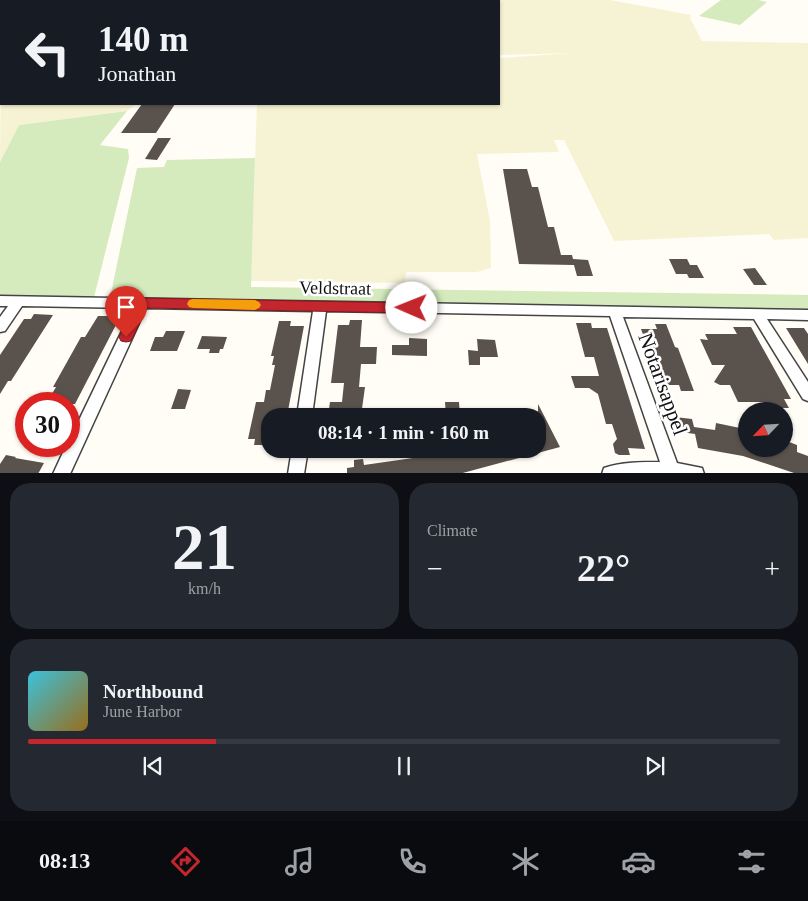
<!DOCTYPE html>
<html lang="en">
<head>
<meta charset="utf-8">
<style>
	body { margin:0; font-family:Georgia,serif; background:#242831; color:#f1f3f6; height:100vh; display:flex; flex-direction:column; font-size:19px; white-space:nowrap }
	* { box-sizing:border-box; margin:0 }
	p { font-size:16px; color:#9ea1a6 }
	.icon { flex:none; width:28px; height:28px; fill:none; stroke:currentColor; stroke-width:2; stroke-linecap:round; stroke-linejoin:round }
	.map { position:relative; height:473px; overflow:hidden }
	.side { display:flex; flex-direction:column; gap:10px; padding:10px; background:#0d0f14; flex:1 }
	.side>* { flex:none }
	.hud { position:absolute; left:0px; top:0px; width:500px; height:105px; box-shadow:0 1px 4px #0004; background:#171b24; color:#f1f3f6; overflow:hidden }
	.needle { width:32px; rotate:245deg }
	.controls { position:absolute; left:738px; top:402px; display:grid; gap:10px }
	.controls a { display:grid; place-items:center; width:55px; height:55px; border-radius:50%; background:#171b24; box-shadow:0 1px 4px #0004; font-size:25px }
	.speed { position:absolute; left:15px; top:392px; display:flex; gap:10px; font-size:25px; font-weight:700; text-align:center }
	.speed>* { display:grid; place-content:center; width:65px; height:65px; border-radius:50%; background:#171b24; box-shadow:0 1px 4px #0004; line-height:1 }
	.speed .limit { border:8px solid #d22; background:#fff; color:#111 }
	.pin { position:absolute; display:grid; place-items:center; width:42px; height:42px; color:#fff; margin:-51px -21px; border-radius:50% 50% 50% 0; rotate:-45deg; box-shadow:0 0 5px #0007 }
	.pin .icon { rotate:45deg }
	.me { position:absolute; width:55px; margin:-28px; rotate:271deg; stroke-linejoin:round; filter:drop-shadow(0 0 4px #0008) }
	.turn { display:flex; align-items:center; gap:18px; height:105px; padding:0 15px; font-size:22px }
	.turn .icon { width:65px; height:65px; stroke-width:2.5 }
	.turn b { display:block; font-size:35px; line-height:42px }
	.big { font-size:38px; font-weight:600; line-height:1.1 }
	.side .card { flex:1; display:flex; flex-direction:column; justify-content:center; gap:8px; min-width:0; padding:0 18px; border-radius:20px; background:#242831 }
	.side .dial { align-items:center; gap:0 }
	.dial b { font-size:65px; line-height:1 }
	.song { display:flex; align-items:center; gap:15px }
	.cover { width:60px; height:60px; border-radius:8px; background:linear-gradient(135deg,hsl(190 70% 55%),hsl(40 70% 35%)) }
	.played { height:5px; border-radius:2px; background:linear-gradient(90deg,#c4262e 25%,#363941 25%) }
	.keys { display:flex; justify-content:space-around; direction:ltr }
	.heat { display:flex; justify-content:space-between; align-items:center; font-size:28px; direction:ltr }
	.side .tiles { flex:1; display:grid; gap:10px; grid-template-columns:1fr 1fr }
	.card:last-child { grid-column:span 2 }
	.trip { position:absolute; left:261px; top:408px; width:285px; height:50px; border-radius:20px; background:#171b24; box-shadow:0 1px 4px #0004; font-weight:600; line-height:50px; text-align:center }
	.menu { display:flex; height:80px; justify-content:space-around; align-items:center; background:#090b0e; color:#9ea1a6 }
	.menu .icon { width:35px; height:35px }
	.menu .on { color:#c4262e }
	.menu b { font-size:22px; color:#f1f3f6 }
	.map>svg:first-child { display:block }
	.farmland { fill:#f6f3d4 }
	.green { fill:#d5ebbd }
	.lines { fill:none; stroke-linecap:round; stroke-linejoin:round }
	.stream { stroke:#3f96cf; stroke-width:2.5 }
	.building { fill:#5a524d }
	.minor-casing { stroke:#444; stroke-width:3 }
	.minor { fill:#fff; fill-rule:evenodd }
	.rail-casing { stroke:#c4262e; stroke-width:4 }
	.rail { stroke:#fff; stroke-width:2.5; stroke-dasharray:7; stroke-linecap:butt }
	.route { fill:#c4262e; stroke:#7f191e }
	.slow { fill:#f59e0b }
	.labels { text-anchor:middle; stroke-width:5; stroke-linejoin:round; paint-order:stroke }
	.street-label { font-size:18px; fill:#111; stroke:#fff }
	.near-street-label { font-size:21px; fill:#111; stroke:#fff }
</style>
</head>
<body>
<div class="map">
<svg width="808" height="474" viewBox="0 0 808 474">
	<rect width="100%" height="100%" fill="#fffdf5"/>
	<path class="farmland" d="M69 0H321L323 1H67Z
		M461 0H610L691 15 690 18 702 41 808 43V238L774 240 769 234 614 241 564 140H554L559 152 477 154 490 221 491 268 477 272H406L405 283 251 281 257 104H499V58L571 53 499 55V1H450Z
		M1 47V104H136L127 111 19 125 0 162Z"/>
	<path class="green" d="M721 0H758L767 2 740 25 699 16Z
		M127 111 100 145 128 149 129 158 94 297 0 296V162L19 125Z
		M255 158 251 287 808 295V310L110 298 137 168 164 167 167 160Z"/>
	<g class="lines">
		<path class="stream" d="M66 1 68 0"/>
	</g>
	<path class="building" d="M142 104H175L156 133H121Z
		M158 138H171L157 160 145 159Z
		M503 169H527L532 187H538L548 227H554L561 255H572L573 259 588 260 593 276H577L574 265 519 264Z
		M669 259H687L690 265H697L704 278H689L687 274H676Z
		M755 268 767 285H754L743 269Z
		M34 314 53 315 11 381H8L0 394V355L24 319H31Z
		M98 316H114L111 321H118L75 404H46L56 387H53L81 337H85Z
		M350 320H362L360 347H377L376 364H361L359 387H365L361 416H328L330 402H342L344 383H331L338 325H349Z
		M279 321H291L290 326H304L287 416H270V445H254L255 439H248L256 402H264L266 390H270L275 365H272L274 356H271Z
		M576 323H591L592 328H607L645 449 628 448 630 455H619L615 453 613 444 617 439 612 424H606L598 394 589 388H575L571 376H599L594 357H585Z
		M655 324H666L675 347 678 348 694 391H681L679 385H662L641 329H657Z
		M733 327H751L791 399H784L789 408H767L765 402H738L730 385H720L714 382 725 365H712L700 339 708 340 705 334H737Z
		M786 328H804L808 334V364Z
		M166 331H185L177 351H150L155 337H163Z
		M202 336 227 337 223 349H220L219 353H209L210 349H197Z
		M409 338 427 339V356L392 355V345H409Z
		M477 339 495 340 498 357H480V365H469L468 350 478 351Z
		M178 389 191 390 185 409H171Z
		M445 402H459L460 416H446Z
		M538 404 560 447 459 474H347V468L354 467V460L363 459 364 465 406 459 426 456 424 449H538Z
		M675 417 692 419 694 427 715 430 716 423 740 428 741 436 746 437V449H784V440L797 445V452L808 456V474H797L743 456 698 448 695 434 681 432Z
		M6 455 16 457 15 458 44 463 38 474H0V464Z"/>
	<g class="lines">
		<defs>
			<path id="minor" d="M0 35H1V39H0Z
				M0 296 808 310V320L767 319 808 382V401L803 399 754 319 623 317 677 463 702 468 704 474H602L604 468C621 462 642 462 660 462L610 316 326 311 312 416H297L313 311 146 308 70 474H53L66 446H69V441L133 308 22 306 5 331 0 332V317L8 306H0Z
				M292 449H308L304 474H288Z"/>
		</defs>
		<use href="#minor" class="minor-casing"/>
		<use href="#minor" class="minor"/>
		<defs>
			<path id="rail" d="M42 1 44 0"/>
		</defs>
		<use href="#rail" class="rail-casing"/>
		<use href="#rail" class="rail"/>
	</g>
	<path class="route" d="M142 298 412 303 417 305 419 308 417 312 412 313 147 308 131 341 126 342 121 341 119 337 138 299Z"/>
	<path class="slow" d="M193 299 255 300 259 302 261 305 259 308 255 310 193 308 189 307 187 304 189 300Z"/>
	<g class="labels">
		<g class="street-label">
			<text transform="translate(335 288) rotate(1)" y="6">Veldstraat</text>
		</g>
		<g class="near-street-label">
			<text transform="translate(663 384) rotate(70)" y="7">Notarisappel</text>
		</g>
	</g>
</svg>
<div class="controls">
<a><svg class="needle" viewBox="-14 -14 28 28"><path d="M0-13l5 13h-10z" fill="#e53935"/><path d="M0 13l5-13h-10z" fill="#9ea1a6"/></svg></a>
</div>
<div class="speed"><div class="limit">30</div></div>
<div class="pin" style="left:126px;top:337px;background:#d93025"><svg class="icon" aria-label="arrive" viewBox="0 0 24 24"><path d="M6 21V4h12l-3 4 3 4H6"/></svg></div>
<svg class="me" style="left:412px;top:308px" viewBox="-20 -20 40 40"><circle r="19" fill="#fff"/><path d="M0-13L10 11 0 6-10 11z" fill="#c4262e"/></svg>
<div class="trip">08:14 · 1 min · 160 m</div>
<div class="hud">
<div class="turn"><svg class="icon" aria-label="left" viewBox="0 0 24 24"><path d="M17 20v-9H6M10 6l-5 5 5 5"/></svg><div><b>140 m</b>Jonathan</div></div>
</div>
</div>
<section class="side">
<div class="tiles">
<div class="card dial"><b>21</b><p>km/h</p></div>
<div class="card"><p>Climate</p>
<div class="heat"><a>−</a><b class="big">22°</b><a>+</a></div>
</div>
<div class="card">
<div class="song"><i class="cover"></i><div><b>Northbound</b><p>June Harbor</p></div></div>
<div class="played"></div>
<div class="keys"><svg class="icon" aria-label="previous" viewBox="0 0 24 24"><path d="M18 5L8 12l10 7zM5 5v14"/></svg><svg class="icon" aria-label="pause" viewBox="0 0 24 24"><path d="M8 5v14M16 5v14"/></svg><svg class="icon" aria-label="next" viewBox="0 0 24 24"><path d="M6 5l10 7-10 7zM19 5v14"/></svg></div>
</div>
</div>
</section>
<nav class="menu">
<b>08:13</b>
<svg class="icon on" aria-label="directions" viewBox="0 0 24 24"><path d="M12 3l9 9-9 9-9-9zM9 14v-3h6M13 9l2 2-2 2"/></svg>
<svg class="icon" aria-label="music" viewBox="0 0 24 24"><path d="M9 18V5l10-2v13"/><circle cx="6" cy="18" r="3"/><circle cx="16" cy="16" r="3"/></svg>
<svg class="icon" aria-label="phone" viewBox="0 0 24 24"><path d="M5 4h4l2 5-3 2q2 4 5 5l2-3 5 2v4C11 20 4 13 5 4z"/></svg>
<svg class="icon" aria-label="climate" viewBox="0 0 24 24"><path d="M12 3v18M4 7l16 10M4 17L20 7"/></svg>
<svg class="icon" aria-label="car" viewBox="0 0 24 24"><path d="M5 17H2v-5l4-1 3-4h7l3 4 3 1v5h-3M9 17h6M6 11h13"/><circle cx="7" cy="17" r="2"/><circle cx="17" cy="17" r="2"/></svg>
<svg class="icon" aria-label="filters" viewBox="0 0 24 24"><path d="M4 7h16M4 17h16"/><circle cx="9" cy="7" r="2"/><circle cx="15" cy="17" r="2"/></svg>
</nav>
</body>
</html>
